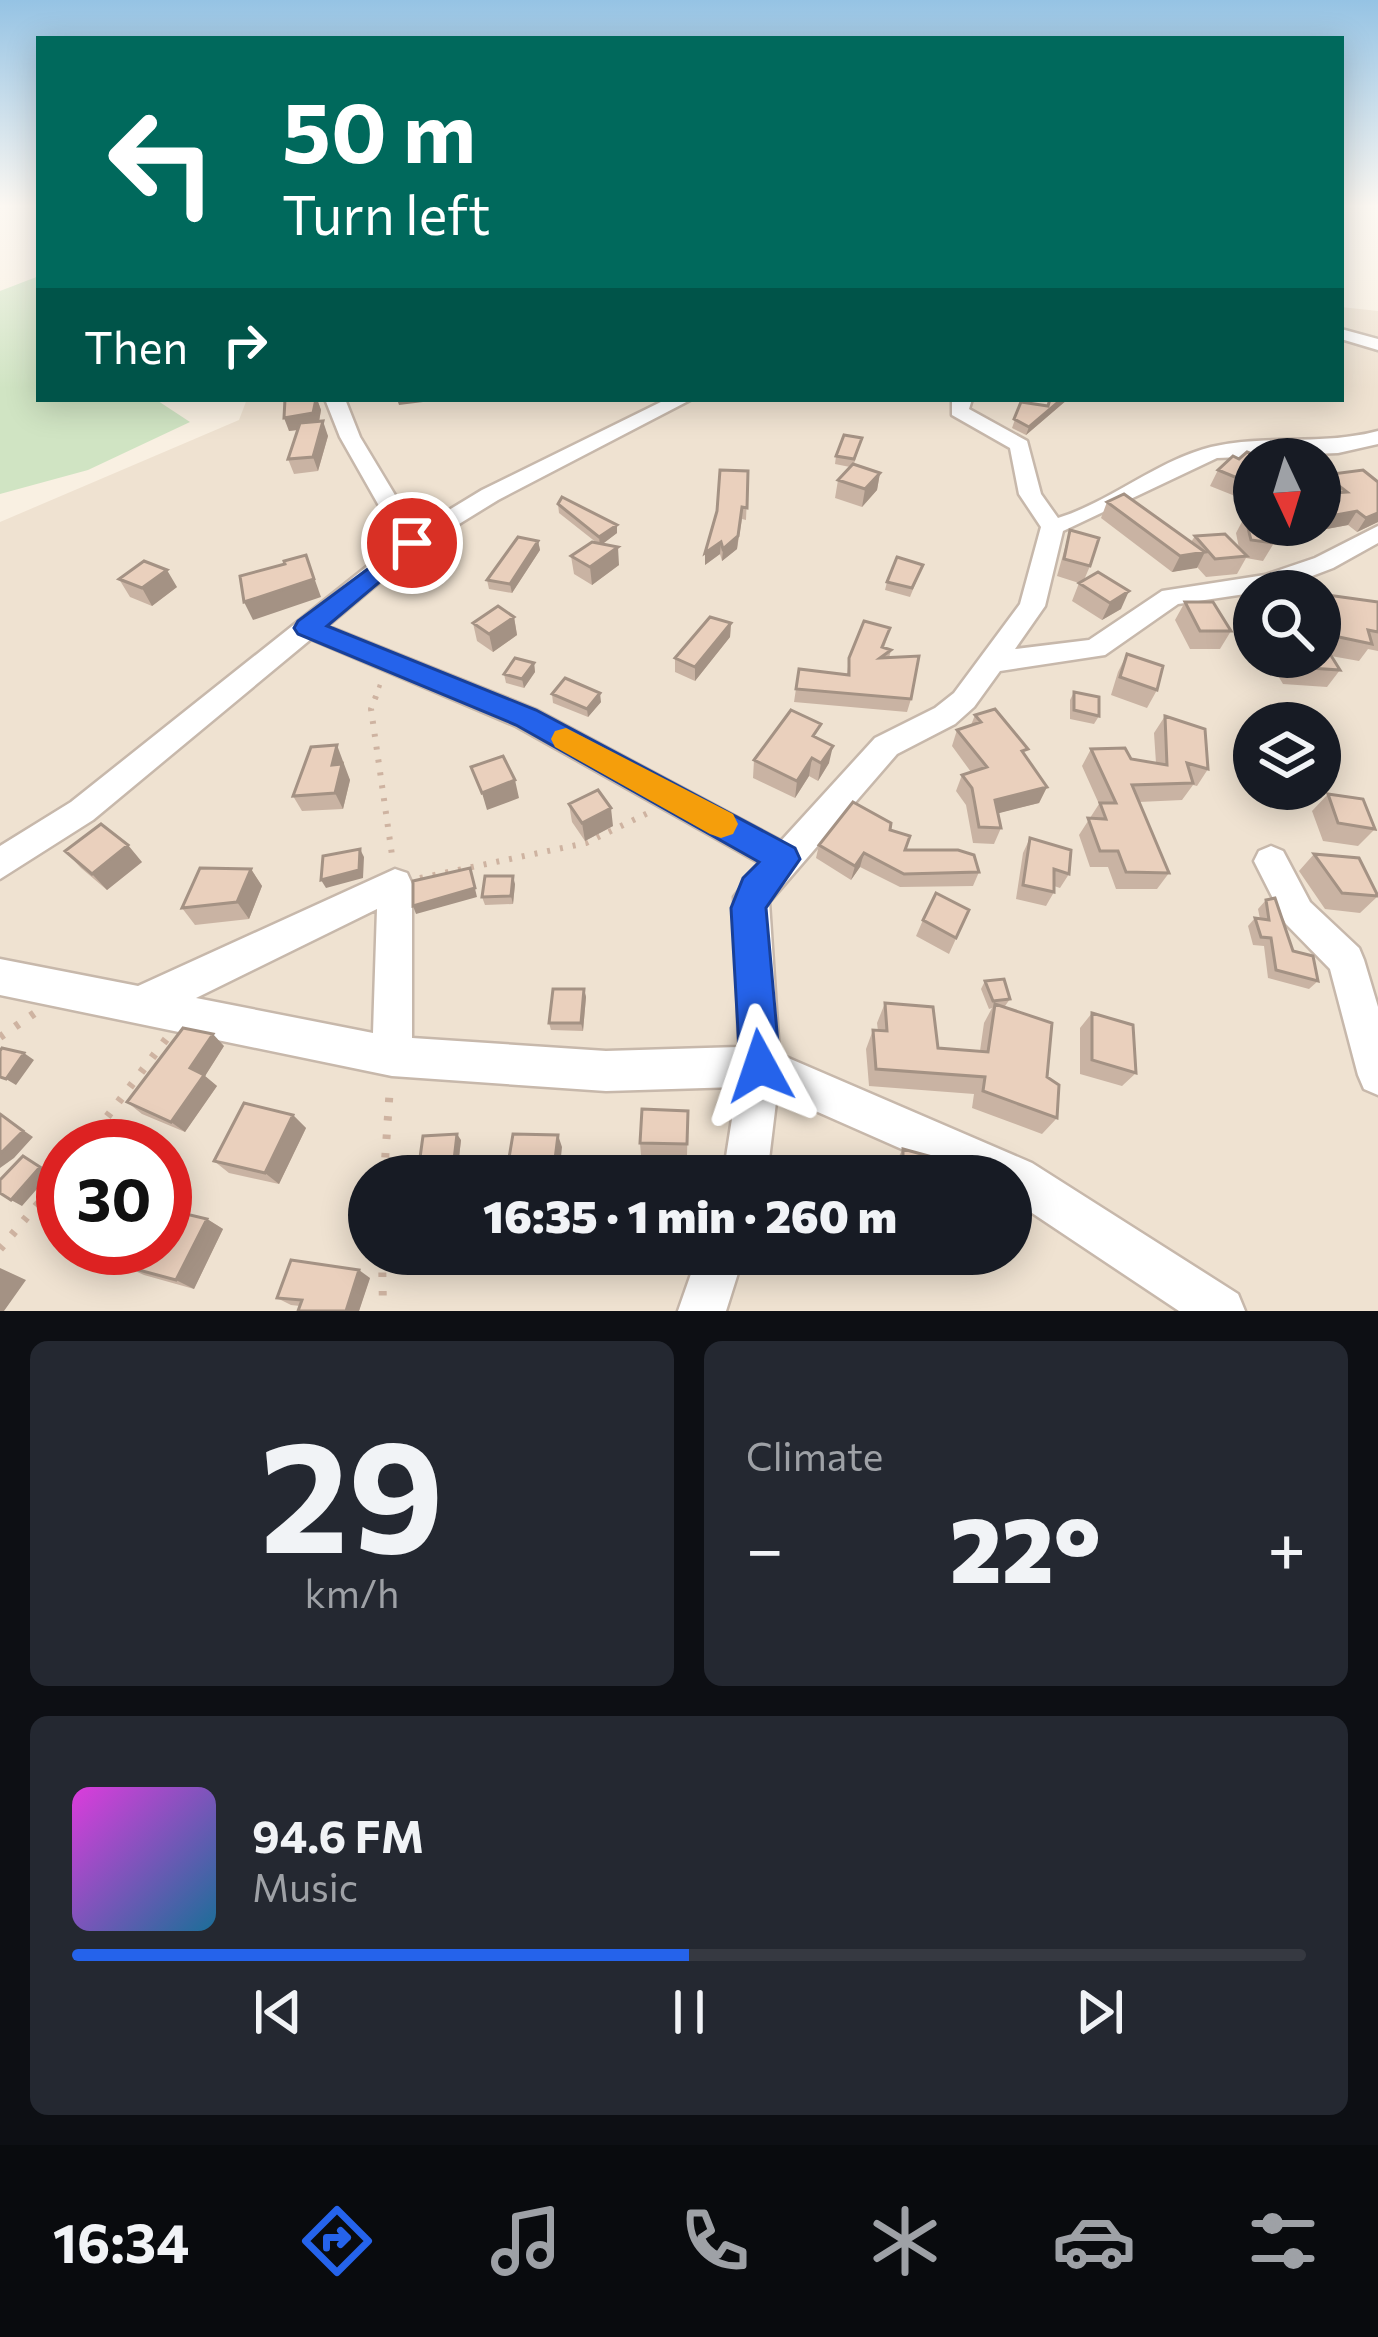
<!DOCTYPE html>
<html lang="en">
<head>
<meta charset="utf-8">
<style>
	body { margin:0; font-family:Commissioner,sans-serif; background:#242831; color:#f1f3f6; height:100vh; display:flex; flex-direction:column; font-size:45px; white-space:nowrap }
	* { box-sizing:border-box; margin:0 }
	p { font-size:39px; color:#9ea1a6 }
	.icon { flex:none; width:66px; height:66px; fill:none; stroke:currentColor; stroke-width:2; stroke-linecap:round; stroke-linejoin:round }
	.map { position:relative; height:1311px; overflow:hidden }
	.drawer { display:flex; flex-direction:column; gap:30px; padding:30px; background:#0d0f14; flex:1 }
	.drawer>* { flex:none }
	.hud { position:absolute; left:36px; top:36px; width:1308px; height:366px; border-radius:0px; box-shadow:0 6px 30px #0003; background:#00695c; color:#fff; overflow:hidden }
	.needle { width:78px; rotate:176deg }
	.fabs { position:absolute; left:1233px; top:438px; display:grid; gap:24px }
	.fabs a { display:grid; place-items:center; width:108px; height:108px; border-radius:50%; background:#171b24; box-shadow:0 6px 30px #0003; font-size:60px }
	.speed { position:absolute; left:36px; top:1119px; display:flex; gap:24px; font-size:60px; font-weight:700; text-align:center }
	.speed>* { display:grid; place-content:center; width:156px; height:156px; border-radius:50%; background:#171b24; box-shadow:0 6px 30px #0003; line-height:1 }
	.speed .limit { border:18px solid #d22; background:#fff; color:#111 }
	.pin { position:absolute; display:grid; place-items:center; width:102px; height:102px; color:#fff; margin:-51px; border:6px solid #fff; border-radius:50%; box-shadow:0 3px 12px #0007 }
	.me { position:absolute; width:132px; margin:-66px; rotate:355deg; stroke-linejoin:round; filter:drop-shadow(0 0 9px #0008) }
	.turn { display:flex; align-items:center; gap:42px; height:252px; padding:0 48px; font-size:54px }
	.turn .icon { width:156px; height:156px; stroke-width:2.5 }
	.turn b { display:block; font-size:84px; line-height:102px }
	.then { display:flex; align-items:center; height:114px; padding:0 48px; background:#0003; gap:24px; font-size:45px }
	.big { font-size:90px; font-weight:800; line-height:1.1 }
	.drawer .card { flex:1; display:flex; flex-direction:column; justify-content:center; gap:18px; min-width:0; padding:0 42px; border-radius:18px; background:#242831 }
	.drawer .dial { align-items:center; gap:0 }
	.dial b { font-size:156px; line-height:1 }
	.song { display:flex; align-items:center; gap:36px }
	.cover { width:144px; height:144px; border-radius:18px; background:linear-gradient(135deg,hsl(300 70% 55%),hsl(200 70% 35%)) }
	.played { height:12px; border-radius:6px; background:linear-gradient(90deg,#2563eb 50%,#363941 50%) }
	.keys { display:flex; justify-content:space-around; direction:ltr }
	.heat { display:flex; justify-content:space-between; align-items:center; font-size:66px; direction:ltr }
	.drawer .tiles { flex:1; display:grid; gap:30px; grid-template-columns:1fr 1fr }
	.card:last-child { grid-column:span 2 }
	.trip { position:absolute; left:348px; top:1155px; width:684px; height:120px; border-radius:60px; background:#171b24; box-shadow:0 6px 30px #0003; font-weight:800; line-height:120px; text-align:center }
	.tab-bar { display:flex; height:192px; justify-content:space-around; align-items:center; background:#090b0e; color:#9ea1a6 }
	.tab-bar .icon { width:84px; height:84px }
	.tab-bar .active { color:#2563eb }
	.tab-bar b { font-size:54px; color:#f1f3f6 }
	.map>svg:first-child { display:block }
	.residential { fill:#efe2d1; fill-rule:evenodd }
	.green { fill:#d0e4c3 }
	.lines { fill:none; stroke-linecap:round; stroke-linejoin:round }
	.minor-casing { stroke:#c7b8ab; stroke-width:5 }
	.path-far2 { stroke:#ceb3a1; stroke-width:4.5; stroke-dasharray:3 9; stroke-linecap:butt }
	.path-far1 { stroke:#ceb3a1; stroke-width:6; stroke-dasharray:3 10; stroke-linecap:butt }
	.path { stroke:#ceb3a1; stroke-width:8; stroke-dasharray:4.5 14; stroke-linecap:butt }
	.minor { fill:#fff; fill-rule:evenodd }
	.wall { fill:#c9b3a3 }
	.shaded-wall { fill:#a49284 }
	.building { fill:#ead0bd; stroke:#a49284; stroke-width:3 }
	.route { fill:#2563eb; stroke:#184099; stroke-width:3 }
	.slow { fill:#f59e0b }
</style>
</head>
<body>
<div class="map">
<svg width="1378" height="1311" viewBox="0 0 1378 1311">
	<rect width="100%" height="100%" fill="#f9f0e2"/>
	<path class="residential" d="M1341 307 1378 311V1311H0V522L239 420 247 399H1341ZM1254 459H1320V525H1254ZM1254 591H1320V657H1254ZM1254 723H1320V789H1254ZM63 1146H165V1248H63ZM369 1176H1011V1254H369Z"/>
	<path class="green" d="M39 276V399H155L190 422 88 470 0 494V291Z"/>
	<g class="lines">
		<defs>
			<path id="minor" d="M1341 329 1378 339V350L1341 339Z
				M325 399H345L360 437 416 530 482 490 667 399H692L498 500 420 548 327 626 536 710 781 841 875 738 935 708 954 693 1020 604 1041 527 1019 494 1010 448 952 415V399H972L969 409 1027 441 1041 494 1058 518C1112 501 1156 461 1211 447 1266 434 1322 446 1378 431V444L1338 453 1217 458 1063 531 1045 606 1015 649 1089 640 1162 591 1265 575 1315 558 1378 526V543L1333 568 1278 589 1178 604 1105 655 1000 671 974 707 955 724 897 754 769 902 779 1054 1032 1163 1238 1294 1245 1311H1179L1011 1199V1176H963L777 1094 767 1176H723L737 1087 606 1091 392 1076 0 995V959L138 986 395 869 407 873 412 884V1038L606 1051 739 1047 734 897 760 863 516 726 311 639 93 820 0 879V846L71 802 399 541 340 437ZM377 909 373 1033 196 998Z
				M1271 846 1283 851 1310 902 1359 948 1364 960 1378 1007V1095L1364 1089 1358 1075 1330 969 1286 924 1254 861 1259 851Z
				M698 1254H744L726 1311H678Z"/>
		</defs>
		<use href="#minor" class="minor-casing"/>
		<path class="path-far2" d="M375 699 382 679"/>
		<path class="path-far1" d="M376 696 371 709 393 862
			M420 878 586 843 650 812"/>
		<path class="path" d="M0 1037 35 1013
			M85 1146 167 1038
			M384 1176 390 1086
			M0 1249 63 1174
			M382 1254 383 1309"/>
		<use href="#minor" class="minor"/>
	</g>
	<path class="wall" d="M285 399H317L321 410 319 422 328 436 318 471 294 474 288 459 298 430 289 431Z
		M1068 399 1026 435 1012 428 1021 402 1048 406Z
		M862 438 854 464 880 473 877 490 862 507 835 498 838 480 850 467 835 464 836 456Z
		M1254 459V499L1250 502 1210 486 1218 470Z
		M1363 470 1378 522 1357 532 1348 525 1316 531 1308 525H1320V494L1323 493 1320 490V483L1325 475Z
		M748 471 746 520 742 519 737 549 722 561 720 554 705 565Z
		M1107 502 1191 542 1195 536 1239 548 1236 533 1245 516 1274 543 1263 561 1246 558 1237 574 1206 577 1197 567 1172 572 1101 518Z
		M558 504 617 533 602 544 619 565 592 585 574 574 571 556 597 543 559 513Z
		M1070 530 1090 566 1084 580 1121 609 1102 620 1072 601 1079 583 1057 576Z
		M538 541 540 550 512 593 489 589 487 580Z
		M923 565 910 597 885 590 887 582Z
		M119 579 177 587 152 606 130 597Z
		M1320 594 1378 602V651L1368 649 1359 661 1331 656 1340 670 1327 687 1283 684 1271 664 1276 657H1320Z
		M1185 602 1231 631 1220 649H1190L1175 620Z
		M514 617 517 635 493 652 477 641 473 623Z
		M731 623 730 637 695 681 675 672V658Z
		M890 628 884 648 891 650 889 658 911 699 907 712 794 702 799 669 847 675 849 658Z
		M1127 654 1157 690 1147 708 1111 695 1118 672Z
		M534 663 535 672 524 688 506 683 504 674Z
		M1074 692 1099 716 1094 724 1070 719V700Z
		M552 694 601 702 588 717 553 703Z
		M975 715 1025 756 1047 787 1039 803 998 813 1001 828 994 844 973 843 966 805 956 791 962 775 971 772 952 746 957 730 971 725Z
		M1165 716 1208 769 1197 786 1193 785 1182 800 1139 802 1169 873 1157 889H1116L1108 867H1090L1079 835 1099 804 1082 766 1091 749 1156 763 1154 733Z
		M819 739 829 763 818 781 809 776 795 798 753 778 754 760Z
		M344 761 343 766 350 780 343 809 302 811 293 796Z
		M1328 794 1375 829 1358 846 1323 841 1312 811Z
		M569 804 613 826 585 841 572 822Z
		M890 830 905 850 979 872 973 886 900 887 860 867 851 880 816 858 819 845Z
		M1030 838 1069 874 1060 888 1054 886V892L1046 906 1016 899 1023 853Z
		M65 851 142 862 107 890 81 868Z
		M1314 854 1378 896 1360 913 1325 909 1299 871Z
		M251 869 262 886 249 919 195 925 182 908Z
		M515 884 513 904 485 905 482 897Z
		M1266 900 1293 951 1318 981 1309 989 1268 978 1264 946 1253 945 1248 926 1255 918 1260 919 1258 909Z
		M969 910 949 954 916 936 923 920Z
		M985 981 1010 999 1005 1006 1002 1007 1047 1077 1057 1118 1042 1134 972 1108 974 1094 869 1086 866 1049 873 1030 878 1031 877 1023 885 1003 938 1048 980 1051 984 1023 992 1008 989 1009 981 989Z
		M584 989 586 997 583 1031 551 1030 549 1023Z
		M1092 1013 1136 1073 1122 1086 1080 1074V1028Z
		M224 1046 205 1076 217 1086 185 1132 142 1114 127 1102Z
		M688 1111 687 1156 641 1155 640 1143Z
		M293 1115 306 1128 279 1184 229 1173 214 1161Z
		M461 1140 457 1175 421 1176 418 1172Z
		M903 1149 976 1176H896V1161Z
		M207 1219 223 1229 194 1289 144 1275 124 1266Z
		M370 1278 359 1311H298L300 1306 291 1305 277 1298Z"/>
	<path class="shaded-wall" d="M317 399 321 410 318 427 289 431 284 418Z
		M397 399H423V402L399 405Z
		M1062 399H1068L1026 435 1029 427Z
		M323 421 328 436 318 471 313 457Z
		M880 473 877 490 862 507 865 489Z
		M742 507 737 549 722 561 723 549Z
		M1357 511 1348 525 1316 531 1325 517Z
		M1378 513V522L1357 532 1366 518Z
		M617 525V533L600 546 599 537Z
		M538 541 540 550 512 593 510 584Z
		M721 542 720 554 705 565V553Z
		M618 547 619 565 592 585 590 567Z
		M1205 552 1197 568 1172 572 1180 556Z
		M306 555 321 597 253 620 244 602Z
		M167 570 177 587 152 606 142 588Z
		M1129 591 1121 609 1102 620 1110 603Z
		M514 617 517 635 493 652 489 634Z
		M731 623 730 637 695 681V667Z
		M534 663 535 672 524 688 522 679Z
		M600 693 601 702 588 717 587 709Z
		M337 745 350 780 343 809 335 793 332 765Z
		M833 746 829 763 818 781 821 763Z
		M812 758 809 776 795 798 797 781Z
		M515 780 519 798 487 810 482 793Z
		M1047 787 1039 803 988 816 995 800Z
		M611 808 613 826 585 841 582 823Z
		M128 845 142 862 107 890 92 874Z
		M360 849 364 857 363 878 326 888 321 880Z
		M864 853 860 867 851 880 855 866Z
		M470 868 477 897 416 914 413 906Z
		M251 869 262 886 249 919 237 902Z
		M513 876 515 884 513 904 511 896Z
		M584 989 586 997 583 1031 581 1023Z
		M213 1034 224 1046 205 1076 217 1086 185 1132 171 1122 190 1068Z
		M24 1053 34 1060 16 1085 6 1079Z
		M0 1114 33 1137 14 1158 0 1168Z
		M293 1115 306 1128 279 1184 265 1173Z
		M457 1134 461 1140 457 1175 453 1169Z
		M558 1135 562 1147 559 1176H553Z
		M23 1156 51 1173 22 1206 11 1200Z
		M207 1219 223 1229 194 1289 176 1280Z
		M0 1268 26 1280 4 1311H0Z
		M359 1270 370 1278 359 1311H346Z"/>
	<path class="building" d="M285 399H316L313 413 284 418Z
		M1050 399H1062L1029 427 1014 419 1021 402 1048 406Z
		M323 421 313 457 288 459 300 423Z
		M844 435 862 438 854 459 836 456Z
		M1247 452 1264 459H1254V485L1218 470 1233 456 1239 459Z
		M853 464 880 473 865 489 838 480Z
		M720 470 748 471 747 508 742 507 738 536 723 549 721 542 705 553 717 511Z
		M1363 470 1378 482V513L1366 518 1357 511 1325 517 1320 514V494L1347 492 1325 475Z
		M1124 494 1205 552 1180 556 1107 502Z
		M562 497 617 525 599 537 558 504Z
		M1245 516 1254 517V525H1269L1274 543 1251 540Z
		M1070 530 1099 538 1090 566 1064 559Z
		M1225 534 1247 556 1215 559 1195 536Z
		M518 537 538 541 510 584 487 580Z
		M592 542 618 547 590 567 571 556Z
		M306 555 314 579 244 602 240 576 285 564 284 561Z
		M897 557 923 565 912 588 887 582Z
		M144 561 167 570 142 588 119 579Z
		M1098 572 1129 591 1110 603 1079 583Z
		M1320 594 1378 602V632L1368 630 1372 644 1320 633Z
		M1185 602H1213L1231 631H1200Z
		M498 606 514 617 489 634 473 623Z
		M710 617 731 623 695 667 675 658Z
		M864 621 890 628 882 647 891 650 880 658 919 656 911 699 796 689 799 669 849 675V658Z
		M1320 638 1340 670 1295 667 1289 657H1320Z
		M1127 654 1163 666 1157 690 1120 677Z
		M515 658 534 663 522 679 504 674Z
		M565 678 600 693 587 709 552 694Z
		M1074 692 1099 697V716L1074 710Z
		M995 709 1028 749 1022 751 1047 787 995 800 1001 828 979 827 972 788 962 775 987 767 957 730 981 722 975 715Z
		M791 710 821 724 813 736 833 746 821 763 812 758 797 781 754 760Z
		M1165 716 1205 729 1208 769 1187 763 1193 783 1132 785 1169 873 1126 872 1118 851H1100L1088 818 1106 819 1100 803H1116L1091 749 1125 748 1131 759 1167 765Z
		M337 745 332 765 342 764 335 793 293 796 311 747Z
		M503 756 515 780 482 793 471 767Z
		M598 790 611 808 582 823 569 804Z
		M1328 794 1363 799 1375 829 1338 823Z
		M853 802 891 823 890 830 910 836 905 850H958L974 855 979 872 904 874 864 853 855 866 819 845Z
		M101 824 128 845 92 874 65 851Z
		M1030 838 1071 850 1069 874 1054 869V892L1023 885Z
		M360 849 359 870 321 880 323 856Z
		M1314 854 1359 858 1378 896 1342 893Z
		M200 868 251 869 237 902 182 908Z
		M470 868 475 888 413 906V881Z
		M485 876H513L511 896 482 897Z
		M936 893 969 910 956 938 923 920Z
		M1275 898 1293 951 1313 956 1318 981 1276 970 1271 938 1261 937 1255 918 1269 920 1266 900Z
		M1004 979 1010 999 993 1001 985 981Z
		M553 989H584L581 1023H549Z
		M885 1003 933 1007 938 1048 988 1052 995 1004 1052 1023 1047 1077 1059 1085 1057 1118 983 1091 985 1077 876 1069 873 1030 887 1031Z
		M1092 1013 1133 1025 1136 1073 1092 1060Z
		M183 1028 213 1034 190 1068 204 1075 171 1122 127 1102Z
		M2 1048 24 1053 6 1079 0 1077V1051Z
		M244 1103 293 1115 265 1173 214 1161Z
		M642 1109 688 1111 687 1144 640 1143Z
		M0 1114 23 1131 0 1154Z
		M457 1134 453 1169 418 1172 423 1136Z
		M513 1134 558 1135 553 1176H506Z
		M903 1149 976 1169V1176H903Z
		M23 1156 40 1167 11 1200 0 1193V1180Z
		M165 1209 207 1219 176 1280 124 1266 126 1262 96 1248H165Z
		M291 1260 359 1270 346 1311H298L302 1300 277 1298Z"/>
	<linearGradient id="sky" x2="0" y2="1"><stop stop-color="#95c3e4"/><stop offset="0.53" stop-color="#fcf8f2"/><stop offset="1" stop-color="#fcf8f2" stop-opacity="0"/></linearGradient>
	<rect width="1378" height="389" fill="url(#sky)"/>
	<path class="route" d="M412 536 424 543 420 548 327 626 536 710 795 848 800 859 766 908 780 1066 774 1080 760 1086 746 1080 740 1066 731 908 743 878 759 862 516 725 298 634 294 628 298 621Z"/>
	<path class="slow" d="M566 728 733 814 738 824 733 834 721 838 710 834 555 747 551 739 555 731Z"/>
</svg>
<div class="fabs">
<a><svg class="needle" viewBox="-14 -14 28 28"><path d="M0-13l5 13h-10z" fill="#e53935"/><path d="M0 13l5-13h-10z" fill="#9ea1a6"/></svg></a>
<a><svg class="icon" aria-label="search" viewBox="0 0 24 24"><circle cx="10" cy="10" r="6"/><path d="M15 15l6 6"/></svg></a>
<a><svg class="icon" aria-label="layers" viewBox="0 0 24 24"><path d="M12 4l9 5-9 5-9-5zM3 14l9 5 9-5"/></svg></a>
</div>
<div class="speed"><div class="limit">30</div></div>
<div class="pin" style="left:412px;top:543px;background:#d93025"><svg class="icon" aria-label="arrive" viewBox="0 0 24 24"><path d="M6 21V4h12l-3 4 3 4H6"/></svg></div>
<svg class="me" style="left:760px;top:1066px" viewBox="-20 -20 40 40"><path d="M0-17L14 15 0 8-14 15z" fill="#2563eb" stroke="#fff" stroke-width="4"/></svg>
<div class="trip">16:35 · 1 min · 260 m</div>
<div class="hud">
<div class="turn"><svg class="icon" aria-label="left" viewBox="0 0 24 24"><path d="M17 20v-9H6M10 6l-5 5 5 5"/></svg><div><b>50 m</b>Turn left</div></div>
<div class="then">Then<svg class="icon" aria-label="right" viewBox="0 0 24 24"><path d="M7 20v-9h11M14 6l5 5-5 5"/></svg></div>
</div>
</div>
<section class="drawer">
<div class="tiles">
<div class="card dial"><b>29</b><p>km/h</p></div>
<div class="card"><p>Climate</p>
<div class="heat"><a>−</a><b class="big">22°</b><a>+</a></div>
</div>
<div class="card">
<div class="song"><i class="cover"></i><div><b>94.6 FM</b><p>Music</p></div></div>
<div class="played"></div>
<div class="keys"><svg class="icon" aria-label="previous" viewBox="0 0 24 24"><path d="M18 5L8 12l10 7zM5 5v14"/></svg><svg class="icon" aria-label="pause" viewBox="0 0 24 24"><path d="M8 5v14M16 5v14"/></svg><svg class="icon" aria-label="next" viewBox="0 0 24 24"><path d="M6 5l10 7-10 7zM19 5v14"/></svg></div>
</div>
</div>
</section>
<nav class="tab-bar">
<b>16:34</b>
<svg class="icon active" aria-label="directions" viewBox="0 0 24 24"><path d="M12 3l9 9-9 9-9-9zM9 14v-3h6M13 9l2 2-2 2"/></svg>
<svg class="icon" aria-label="music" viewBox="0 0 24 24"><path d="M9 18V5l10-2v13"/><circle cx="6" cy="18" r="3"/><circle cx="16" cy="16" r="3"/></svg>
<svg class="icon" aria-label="phone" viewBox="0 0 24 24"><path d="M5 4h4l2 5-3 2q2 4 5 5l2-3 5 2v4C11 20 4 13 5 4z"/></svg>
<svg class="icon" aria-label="climate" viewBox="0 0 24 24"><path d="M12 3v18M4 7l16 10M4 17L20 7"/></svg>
<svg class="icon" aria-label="car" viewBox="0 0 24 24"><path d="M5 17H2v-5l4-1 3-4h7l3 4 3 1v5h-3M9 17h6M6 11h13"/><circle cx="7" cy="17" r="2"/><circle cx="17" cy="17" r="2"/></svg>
<svg class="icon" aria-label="filters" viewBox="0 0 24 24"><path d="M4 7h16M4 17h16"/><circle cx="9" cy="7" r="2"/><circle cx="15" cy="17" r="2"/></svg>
</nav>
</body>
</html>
